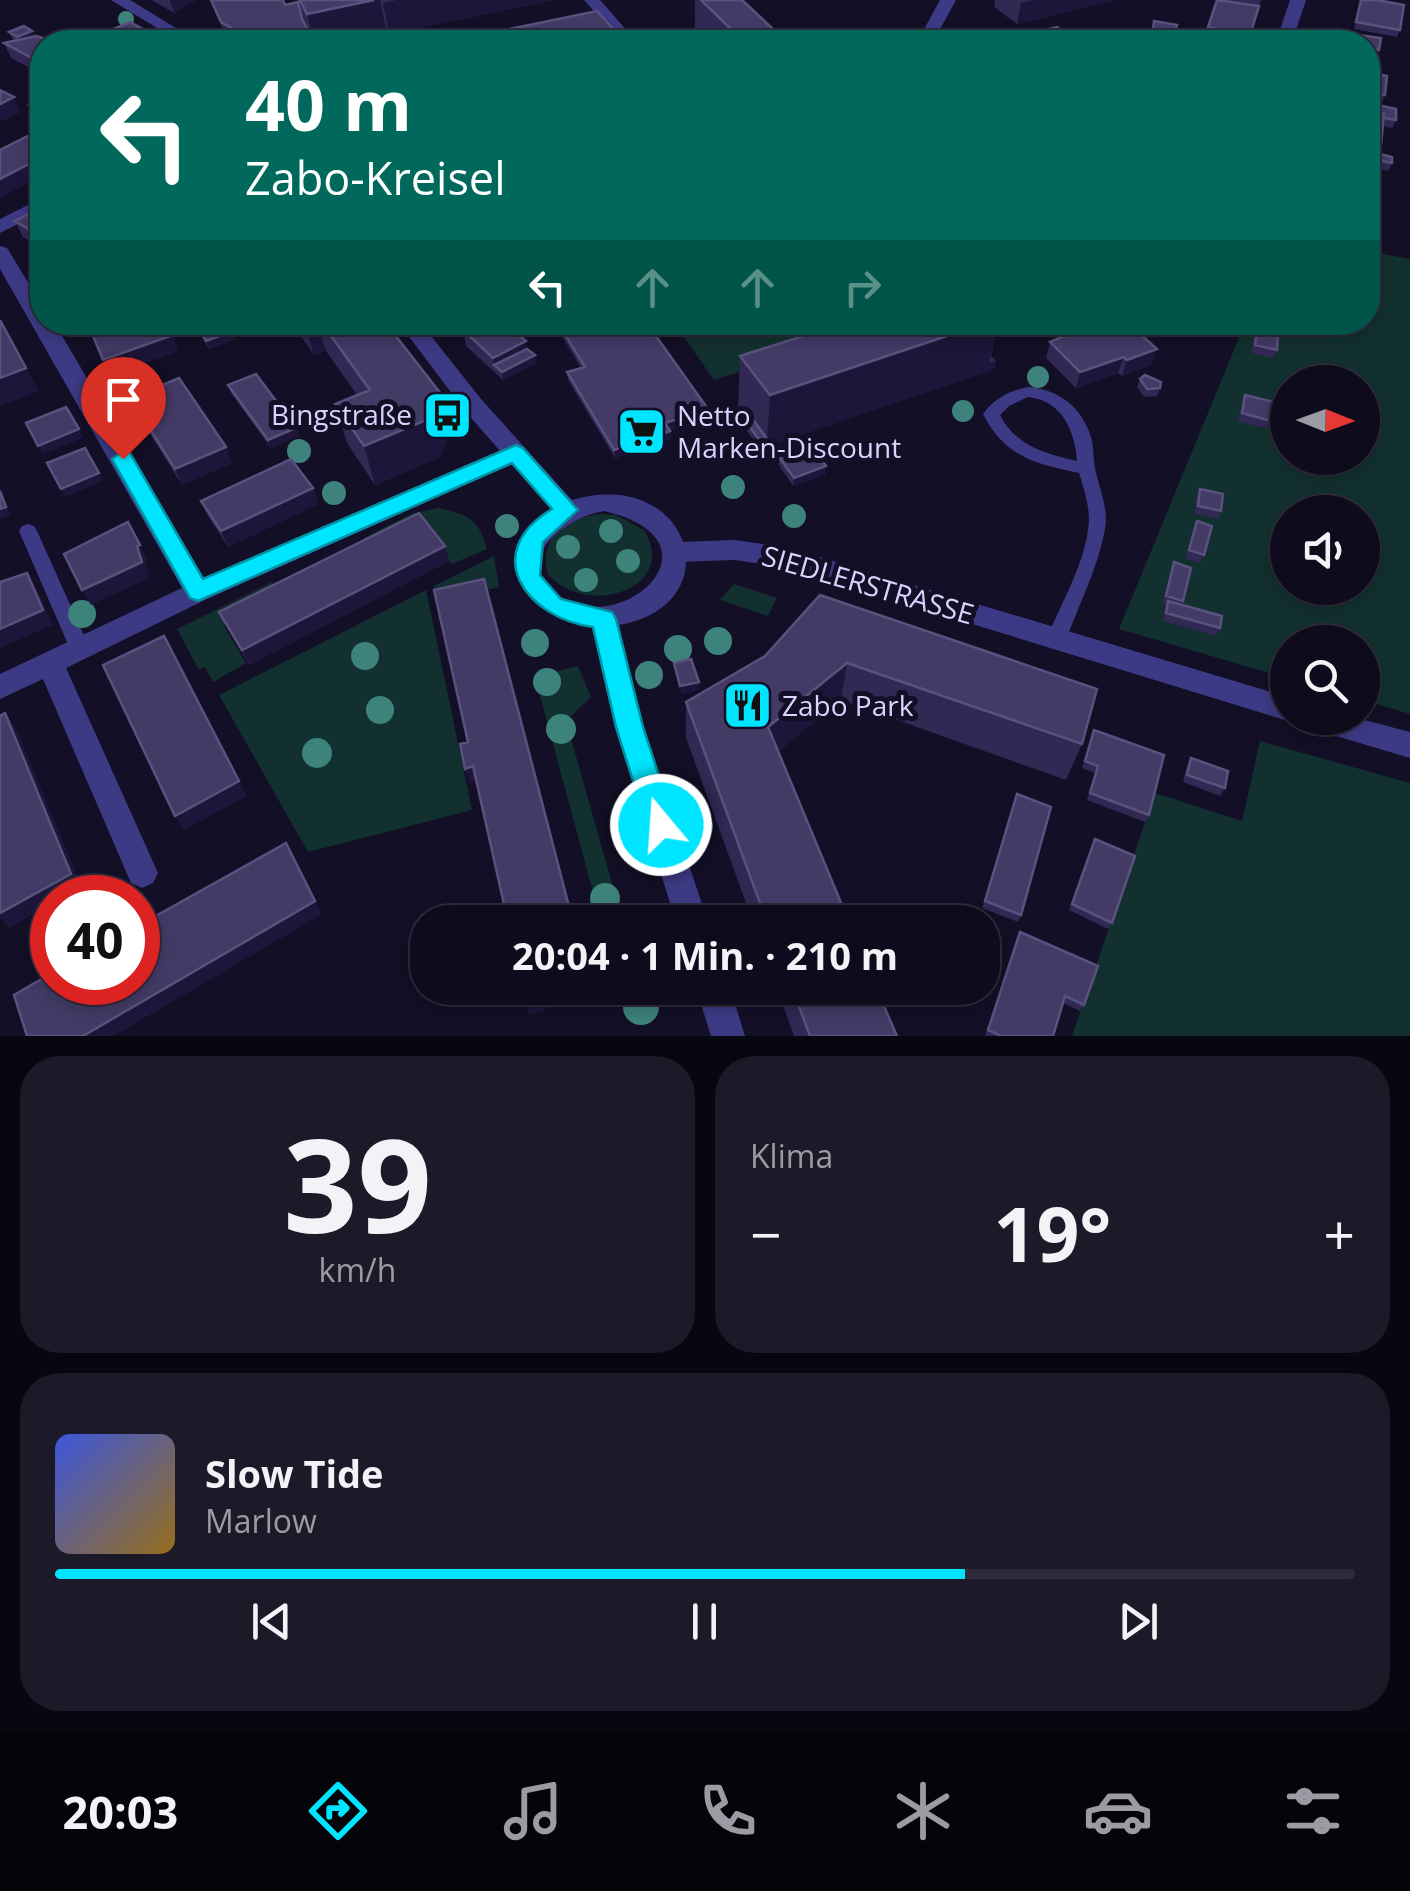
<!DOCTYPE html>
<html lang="de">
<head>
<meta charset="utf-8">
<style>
	body { margin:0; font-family:"Open Sans",sans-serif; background:#1c1929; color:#f1f3f6; height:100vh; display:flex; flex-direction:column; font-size:38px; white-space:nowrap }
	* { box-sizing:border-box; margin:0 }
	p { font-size:32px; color:#9b9ba3 }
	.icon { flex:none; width:55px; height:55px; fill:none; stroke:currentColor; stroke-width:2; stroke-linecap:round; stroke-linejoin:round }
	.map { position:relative; height:1036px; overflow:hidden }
	.drawer { display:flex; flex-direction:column; gap:20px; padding:20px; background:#08060f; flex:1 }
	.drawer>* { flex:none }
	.guide { position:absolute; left:30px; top:30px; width:1350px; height:305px; border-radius:40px; box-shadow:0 5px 15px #0003,0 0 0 2px #2e2b3b; background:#00695c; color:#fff; overflow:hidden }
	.needle { width:65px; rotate:91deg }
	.tools { position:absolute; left:1270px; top:365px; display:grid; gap:20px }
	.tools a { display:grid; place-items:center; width:110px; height:110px; border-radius:50%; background:#0e0b1c; box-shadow:0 5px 15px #0003,0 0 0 2px #2e2b3b; font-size:50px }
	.speed { position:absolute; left:30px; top:875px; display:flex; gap:20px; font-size:50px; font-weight:700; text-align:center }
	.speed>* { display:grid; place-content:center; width:130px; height:130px; border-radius:50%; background:#0e0b1c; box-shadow:0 5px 15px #0003,0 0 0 2px #2e2b3b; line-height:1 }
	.speed .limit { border:15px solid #d22; background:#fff; color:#111 }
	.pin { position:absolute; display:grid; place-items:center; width:85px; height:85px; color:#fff; margin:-102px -42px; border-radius:50% 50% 50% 0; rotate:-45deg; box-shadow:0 0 10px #0007 }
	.pin .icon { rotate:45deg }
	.me { position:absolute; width:110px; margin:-55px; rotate:342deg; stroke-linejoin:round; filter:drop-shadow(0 0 8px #0008) }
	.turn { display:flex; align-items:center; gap:35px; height:210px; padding:0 50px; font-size:45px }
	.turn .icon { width:130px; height:130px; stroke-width:2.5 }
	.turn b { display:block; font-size:70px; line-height:85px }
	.lanes { display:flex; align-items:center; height:95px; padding:0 50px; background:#0003; justify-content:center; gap:50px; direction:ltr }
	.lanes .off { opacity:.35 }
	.big { font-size:75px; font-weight:700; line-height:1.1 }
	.drawer .card { flex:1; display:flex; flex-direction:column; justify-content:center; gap:15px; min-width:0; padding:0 35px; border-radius:40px; background:#1c1929 }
	.drawer .dial { align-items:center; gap:0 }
	.dial b { font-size:130px; line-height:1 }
	.song { display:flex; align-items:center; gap:30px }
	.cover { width:120px; height:120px; border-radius:15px; background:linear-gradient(135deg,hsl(230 70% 55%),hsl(40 70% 35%)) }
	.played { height:10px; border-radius:5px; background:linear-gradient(90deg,#00e5ff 70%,#2e2b3b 70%) }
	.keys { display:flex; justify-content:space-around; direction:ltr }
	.heat { display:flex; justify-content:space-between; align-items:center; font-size:55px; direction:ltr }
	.drawer .tiles { flex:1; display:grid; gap:20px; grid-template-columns:1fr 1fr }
	.card:last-child { grid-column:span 2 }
	.trip { position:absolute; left:410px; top:905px; width:590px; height:100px; border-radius:40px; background:#0e0b1c; box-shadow:0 5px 15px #0003,0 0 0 2px #2e2b3b; font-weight:700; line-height:100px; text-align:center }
	.dock { display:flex; height:160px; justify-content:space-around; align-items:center; background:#06040b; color:#9b9ba3 }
	.dock .icon { width:70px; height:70px }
	.dock .active { color:#00e5ff }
	.dock b { font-size:45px; color:#f1f3f6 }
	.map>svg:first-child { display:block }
	.green { fill:#12302f; fill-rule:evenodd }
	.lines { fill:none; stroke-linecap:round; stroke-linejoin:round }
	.service { fill:#3d3a85; fill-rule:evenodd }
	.minor { fill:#3d3a85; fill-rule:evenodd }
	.tertiary { fill:#3d3a85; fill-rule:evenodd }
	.tree { fill:#3d827b }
	.wall { fill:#312854 }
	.shaded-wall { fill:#1d163a }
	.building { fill:#433a66; stroke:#5a527e; stroke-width:2.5 }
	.route { fill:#00e5ff; stroke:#0095a6; stroke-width:2.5 }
	.labels { text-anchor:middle; stroke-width:10; stroke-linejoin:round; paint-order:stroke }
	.poi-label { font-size:28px; fill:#d9d4ff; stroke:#130f26; text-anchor:start }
	.street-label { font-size:28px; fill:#d9d4ff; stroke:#130f26 }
</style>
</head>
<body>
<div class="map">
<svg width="1410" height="1036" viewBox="0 0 1410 1036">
	<rect width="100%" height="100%" fill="#130f26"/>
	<path class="green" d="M1368 251 1410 259V714L1363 700 1362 642H1288L1287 678 1119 629 1245 323 1368 322ZM1288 382H1362V458H1288ZM1288 512H1362V588H1288Z
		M674 323H839L851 337 714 380Z
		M438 508C468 514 479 519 487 549L452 564 423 528 374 552 364 538 411 514Z
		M599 514 616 515 644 530C680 589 586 619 548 574 537 538 567 519 599 514Z
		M494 556 499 587 440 601 434 586Z
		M272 582 282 597 224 626 246 663 213 682 205 667 199 670 177 629Z
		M734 584 777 598 768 616 720 600Z
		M426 590 472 810 308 852 219 695Z
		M578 666 591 697 566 721 623 922H601L535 677Z
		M1260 741 1410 783V1036H1072L1155 793 1242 821Z"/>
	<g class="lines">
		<path class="service" d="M1028 387C1058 389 1082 407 1091 437 1094 447 1093 458 1095 468 1099 489 1109 508 1105 529 1098 568 1079 604 1066 640L1063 645 1056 648 1049 645 1046 640C1061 603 1087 561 1089 520 1089 504 1084 489 1079 473 1035 464 1005 457 983 414 995 398 1009 391 1028 387ZM1028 397C1062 400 1075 431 1077 461 1045 454 1016 446 1000 415L1009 406Z
			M28 524 34 526 37 531 90 649 87 655 80 657 73 655 70 649 19 531 22 526Z"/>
		<path class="minor" d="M584 0H600L637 42H621Z
			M940 0H956L933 42H917Z
			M1290 0H1306L1292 42H1276Z
			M42 198V212L0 233V219Z
			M0 246 7 248 42 305V322H54L204 578 508 447H524L528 453 524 459 207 599 66 668 158 873 153 883 142 888 131 883 43 679 0 699V674L182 588 0 269Z
			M735 540 790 548 1288 697V718H1298L1288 721 790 568 735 560 678 562 669 559 665 552 669 545 678 542Z
			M1302 718H1357L1410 732V758L1306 727Z"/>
		<path class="tertiary" d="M111 0H130L199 42H180Z
			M398 322H420L481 399 572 500C691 465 733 605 619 625L643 727 708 922H676L615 727 592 627C550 618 520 605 514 557L530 527 551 509 465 411ZM604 511C732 541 618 644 556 593 511 556 568 517 604 511Z
			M696 988H730L745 1036H711Z"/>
	</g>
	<g class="tree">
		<circle cx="126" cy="19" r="8"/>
		<circle cx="1038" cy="377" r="11"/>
		<circle cx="963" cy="411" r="11"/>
		<circle cx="299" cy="451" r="12"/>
		<circle cx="733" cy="487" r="12"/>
		<circle cx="334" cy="493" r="12"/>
		<circle cx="794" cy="516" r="12"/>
		<circle cx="507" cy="526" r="12"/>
		<circle cx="611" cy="531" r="12"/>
		<circle cx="568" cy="547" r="12"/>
		<circle cx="628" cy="561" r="12"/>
		<circle cx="586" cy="580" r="12"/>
		<circle cx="82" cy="614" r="14"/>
		<circle cx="718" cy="641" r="14"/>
		<circle cx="535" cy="643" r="14"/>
		<circle cx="678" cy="649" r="14"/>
		<circle cx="365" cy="656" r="14"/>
		<circle cx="649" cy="675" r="14"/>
		<circle cx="547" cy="682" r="14"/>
		<circle cx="380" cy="710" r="14"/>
		<circle cx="561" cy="729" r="15"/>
		<circle cx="317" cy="753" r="15"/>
		<circle cx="698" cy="826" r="15"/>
		<circle cx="605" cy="898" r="15"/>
		<circle cx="641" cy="1007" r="18"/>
	</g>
	<path class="wall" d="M152 0H196L174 13Z
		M211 0 285 5 298 2 297 0H554L404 31 405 36 390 39 387 34 348 42H245L223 30Z
		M695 0H742L787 42H708L695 29Z
		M995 0H1115L1017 24 994 7Z
		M1217 0H1262L1258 6 1248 42H1201L1205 37Z
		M1361 0 1400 30 1397 37 1354 29Z
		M1331 31 1381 38 1376 57 1368 56V42H1327Z
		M9 32 34 36 42 42V78L39 77 36 71 11 58 4 43 14 41Z
		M102 34 167 42H105Z
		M1368 72 1385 95 1380 106 1396 120 1392 128 1383 126 1381 145 1377 154 1392 163 1388 171 1379 169 1373 220 1368 232V111L1370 112 1372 109 1368 108Z
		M42 96V117L32 112 29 105Z
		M42 207V249L23 237 15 221Z
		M193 322H228L236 339 209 349Z
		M294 322H385L441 394 449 433 440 457 375 485 347 443 335 404 357 395 326 351 314 355 296 329Z
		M998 322 991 356 996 361 994 369 760 449 745 428V420L747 419 738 408 740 356Z
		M559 325 708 417 670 430 671 439 615 458 568 380 567 372 581 368 560 333Z
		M463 330 527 349 536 363 503 380 466 346Z
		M1257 331 1277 350 1273 358 1251 353 1254 339Z
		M1050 342 1157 349 1151 365 1122 376 1118 373 1076 388 1046 358Z
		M1140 379 1160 388 1157 396 1144 397 1137 387Z
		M228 385 296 428 299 436 271 448 231 393Z
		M1245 395 1271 421 1267 429 1238 421 1242 403Z
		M130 398 226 447 232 463 182 485 138 414Z
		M779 457 826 474 793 486 779 465Z
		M313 488 318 504 228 547 208 516 201 501Z
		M1200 489 1221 511 1218 519 1195 514 1196 497Z
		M1197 521 1204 555 1200 563 1185 558Z
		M449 561 249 665 219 612Z
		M1174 562 1183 601 1182 605 1220 628 1216 636 1163 621 1166 605 1162 604Z
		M820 595 1082 744 1066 780 841 700 778 752 849 922H753L686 738V702L765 656Z
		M1094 730 1149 815 1145 822 1087 800 1095 773 1082 768Z
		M1191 758 1225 788 1220 796 1183 782 1187 765Z
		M1017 794 1021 915 1018 922 982 908Z
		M1095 839 1112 923 1108 929 1069 910Z
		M1020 932 1084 1005 1080 1011 1063 1003 1053 1036H985Z
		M777 988H876L897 1036H794Z"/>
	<path class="shaded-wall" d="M170 0H196L174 13Z
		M374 0H380L387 34 348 42H314L307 14Z
		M397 0H554L404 31 405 36 390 39 383 3Z
		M1034 0H1115L1017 24 1021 3Z
		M612 28 613 42H547Z
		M32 31 35 38 21 44 17 37Z
		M14 97 21 112 0 122V104Z
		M42 157V176L0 198V179Z
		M244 322H279L248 334Z
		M304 322H317L326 351 314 355Z
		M989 322H998L989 363 996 361 994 369 760 449V441L767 439 770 395Z
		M233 331 236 339 209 349 206 341Z
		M173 335 179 351 111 376 103 360Z
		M526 341 528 357 494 365 493 358Z
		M1157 349 1151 365 1122 376 1127 360Z
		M535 355 536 363 503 380 502 372Z
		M1124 357 1118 373 1076 388 1080 372Z
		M26 368 39 391 0 406V378Z
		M441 394 449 433 440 457 375 485 364 446Z
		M708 409V417L666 431 665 423Z
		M296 428 299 436 271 448 268 440Z
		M79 429 83 438 43 454 38 446Z
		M670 431 671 439 615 458 614 450Z
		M226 447 232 463 182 485 175 469Z
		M826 466V474L793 486 794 478Z
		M99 473 103 481 65 497 61 489Z
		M0 487 11 515 0 519Z
		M313 488 318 504 228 547 221 531Z
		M140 545 148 560 145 562 150 578 91 605 82 590Z
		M445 546 449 561 249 665 242 650Z
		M27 573 37 589 53 625 0 648V629Z
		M164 636 247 796 184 830 175 816Z
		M847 663 841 700 765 763 768 727Z
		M699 682V690L681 694 680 686Z
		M5 713 16 728 82 887 64 898H52V904L9 928 0 918Z
		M473 766 477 780 469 783 465 769Z
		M286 843 322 914 114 1036H83Z
		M575 988H590L591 995 529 1015 526 1003Z"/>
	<path class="building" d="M211 0H283L285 5 298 2 302 19 314 42 340 36 343 42H249L242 34 221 22Z
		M300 0H374L307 14Z
		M701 0H742L787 42H744Z
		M1217 0 1259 6 1250 35 1208 27Z
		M1361 0H1377L1404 5 1400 30 1356 22Z
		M597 11 612 28 547 42H447Z
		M1154 21 1177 25 1171 42 1152 39Z
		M130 22 167 42H118L102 34Z
		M24 26 32 31 17 37 9 32Z
		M1057 27 1078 42H994Z
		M1331 31 1381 38 1379 50 1368 48V42H1328Z
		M36 36 56 42H42V65L32 62 42 56 39 55 32 58 4 43Z
		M1203 37 1234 42H1201Z
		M1368 72 1387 76 1385 95 1368 92Z
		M0 90 14 97 0 104Z
		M42 96V110L29 105Z
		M1374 104 1396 109V120L1384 118V114L1373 112Z
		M1368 111 1384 114 1381 145 1368 143Z
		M42 129V157L0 179V150Z
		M1368 151 1392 157V163L1368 158Z
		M1368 162 1379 165 1373 220 1368 218Z
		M42 207V235L40 236 15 221Z
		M0 320 26 368 0 378Z
		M133 322H167L173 335 103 360 93 336Z
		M194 322H228L233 331 206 341Z
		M321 322H385L441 394 431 418 364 446 335 404 370 390Z
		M479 322H505L526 341 493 358 463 330Z
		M567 322H646L708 409 665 423 670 431 614 450 567 372 585 367 559 325Z
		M847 322H989L770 395 740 356Z
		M1097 322H1127L1157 349 1127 360 1124 357 1080 372 1050 342Z
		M1257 331 1278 336 1277 350 1255 345Z
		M527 349 535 355 502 372 494 365Z
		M256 374 296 428 268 440 228 385Z
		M1145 375 1161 382 1160 388 1147 389 1140 379Z
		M179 378 226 447 175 469 130 398Z
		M1245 395 1274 402 1271 421 1242 413Z
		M66 407 79 429 38 446 26 423Z
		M752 418 767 439 760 441 745 420Z
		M811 446 826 466 794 478 779 457Z
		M85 448 99 473 61 489 47 463Z
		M291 459 313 488 221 531 201 501Z
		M1200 489 1223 494 1221 511 1198 506Z
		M0 491 6 507 0 509Z
		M419 513 445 546 242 650 219 612Z
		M1197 521 1212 526 1204 555 1189 550Z
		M128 522 140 545 137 546 142 562 82 590 64 554Z
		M1174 562 1191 568 1183 601 1166 596Z
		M27 573 43 610 0 629V582Z
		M484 579 573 922H508L473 766 465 769 460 744 468 742 434 590Z
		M820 595 1097 689 1082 744 847 663 768 727 849 922H767L686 702 765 656Z
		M1168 601 1222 616 1220 628 1166 613Z
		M164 636 239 781 175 816 103 665Z
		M691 659 699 682 680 686 674 663Z
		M5 713 71 874 0 913V716Z
		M1094 730 1164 755 1149 815 1090 793 1098 766 1085 761Z
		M1191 758 1228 771 1225 788 1187 775Z
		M1017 794 1051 807 1021 915 985 901Z
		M1095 839 1135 856 1112 923 1072 904Z
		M286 843 315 901 83 1036H27L14 995 52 973V982H138V926Z
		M1020 932 1098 966 1084 1005 1065 996 1053 1036H1001L988 1030Z
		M522 988H575L526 1003Z
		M792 988H876L897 1036H810Z"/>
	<path class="route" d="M516 445 523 448 578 510 543 542 540 575 561 599 612 612 616 619 643 727 675 825 671 834 661 838 651 834 647 825 616 727 593 627C526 618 479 553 552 509L512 463 198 601 190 598 112 459 123 451 130 453 203 579Z"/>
	<defs>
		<symbol id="bus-square" viewBox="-11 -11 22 22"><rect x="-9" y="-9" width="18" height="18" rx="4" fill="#00e5ff" stroke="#130f26"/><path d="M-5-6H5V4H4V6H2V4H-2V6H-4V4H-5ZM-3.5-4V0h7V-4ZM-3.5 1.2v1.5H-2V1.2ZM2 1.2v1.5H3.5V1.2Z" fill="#111"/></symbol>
		<symbol id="supermarket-square" viewBox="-11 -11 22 22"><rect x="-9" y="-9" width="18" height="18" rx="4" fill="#00e5ff" stroke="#130f26"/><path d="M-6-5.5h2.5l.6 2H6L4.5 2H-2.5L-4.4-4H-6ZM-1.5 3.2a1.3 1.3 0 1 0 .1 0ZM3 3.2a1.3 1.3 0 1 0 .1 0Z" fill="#111"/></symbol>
		<symbol id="restaurant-square" viewBox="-11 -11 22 22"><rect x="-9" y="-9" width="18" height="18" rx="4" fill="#00e5ff" stroke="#130f26"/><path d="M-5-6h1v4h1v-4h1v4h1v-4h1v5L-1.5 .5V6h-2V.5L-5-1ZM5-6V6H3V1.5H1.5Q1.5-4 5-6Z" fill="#111"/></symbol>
	</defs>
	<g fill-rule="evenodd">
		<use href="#bus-square" x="420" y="388" width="55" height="55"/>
		<use href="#supermarket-square" x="614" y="404" width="55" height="55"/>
		<use href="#restaurant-square" x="720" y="678" width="55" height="55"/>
	</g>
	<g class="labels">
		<g class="poi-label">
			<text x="412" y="425" text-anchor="end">Bingstraße</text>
			<text x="677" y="426">Netto<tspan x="677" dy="32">Marken-Discount</tspan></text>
			<text x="782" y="716">Zabo Park</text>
		</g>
		<g class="street-label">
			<text transform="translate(868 585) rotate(16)" y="10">SIEDLERSTRASSE</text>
		</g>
	</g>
</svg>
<div class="tools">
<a><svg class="needle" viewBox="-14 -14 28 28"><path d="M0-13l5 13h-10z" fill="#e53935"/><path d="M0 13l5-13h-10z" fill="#9b9ba3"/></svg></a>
<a><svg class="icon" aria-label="sound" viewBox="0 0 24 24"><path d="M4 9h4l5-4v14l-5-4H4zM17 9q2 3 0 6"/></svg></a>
<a><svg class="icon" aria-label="search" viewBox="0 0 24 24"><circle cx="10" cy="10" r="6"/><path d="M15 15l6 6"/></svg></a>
</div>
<div class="speed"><div class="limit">40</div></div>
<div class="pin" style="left:123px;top:459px;background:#d93025"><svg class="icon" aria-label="arrive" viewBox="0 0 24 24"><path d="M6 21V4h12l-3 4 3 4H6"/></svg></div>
<svg class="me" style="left:661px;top:825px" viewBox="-20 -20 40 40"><circle r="17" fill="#00e5ff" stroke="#fff" stroke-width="3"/><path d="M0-11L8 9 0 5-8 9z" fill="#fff"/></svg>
<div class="trip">20:04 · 1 Min. · 210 m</div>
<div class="guide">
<div class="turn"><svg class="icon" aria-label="left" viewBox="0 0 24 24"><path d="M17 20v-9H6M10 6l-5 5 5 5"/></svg><div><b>40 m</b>Zabo-Kreisel</div></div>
<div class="lanes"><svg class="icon" aria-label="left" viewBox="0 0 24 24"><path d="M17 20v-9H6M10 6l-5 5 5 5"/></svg><svg class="icon off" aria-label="ahead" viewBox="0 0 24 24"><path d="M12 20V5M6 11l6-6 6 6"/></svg><svg class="icon off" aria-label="ahead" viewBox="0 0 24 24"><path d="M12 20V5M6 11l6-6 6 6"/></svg><svg class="icon off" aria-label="right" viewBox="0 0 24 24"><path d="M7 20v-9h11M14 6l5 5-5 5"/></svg></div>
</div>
</div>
<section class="drawer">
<div class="tiles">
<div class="card dial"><b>39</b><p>km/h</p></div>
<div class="card"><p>Klima</p>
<div class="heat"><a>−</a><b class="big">19°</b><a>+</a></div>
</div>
<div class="card">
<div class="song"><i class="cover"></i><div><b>Slow Tide</b><p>Marlow</p></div></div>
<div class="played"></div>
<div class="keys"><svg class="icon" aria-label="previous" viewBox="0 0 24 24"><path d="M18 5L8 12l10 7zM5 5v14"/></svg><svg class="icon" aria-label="pause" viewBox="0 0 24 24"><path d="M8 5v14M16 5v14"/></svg><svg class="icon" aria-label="next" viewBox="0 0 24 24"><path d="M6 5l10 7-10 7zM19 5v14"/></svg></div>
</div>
</div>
</section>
<nav class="dock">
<b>20:03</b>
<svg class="icon active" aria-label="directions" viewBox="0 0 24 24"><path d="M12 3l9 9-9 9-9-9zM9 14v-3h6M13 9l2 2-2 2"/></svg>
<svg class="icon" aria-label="music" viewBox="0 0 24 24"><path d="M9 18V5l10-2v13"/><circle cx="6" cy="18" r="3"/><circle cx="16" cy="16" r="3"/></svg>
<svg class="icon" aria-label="phone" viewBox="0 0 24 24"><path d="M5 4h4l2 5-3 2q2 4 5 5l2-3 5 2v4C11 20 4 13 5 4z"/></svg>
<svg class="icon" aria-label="climate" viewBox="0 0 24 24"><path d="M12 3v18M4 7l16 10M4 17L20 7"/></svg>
<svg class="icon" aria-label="car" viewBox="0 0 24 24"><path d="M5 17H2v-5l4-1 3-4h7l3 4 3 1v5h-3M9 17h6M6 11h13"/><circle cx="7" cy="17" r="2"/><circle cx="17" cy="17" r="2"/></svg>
<svg class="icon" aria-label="filters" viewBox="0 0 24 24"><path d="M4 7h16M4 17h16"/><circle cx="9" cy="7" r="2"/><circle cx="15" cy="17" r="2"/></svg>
</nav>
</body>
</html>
